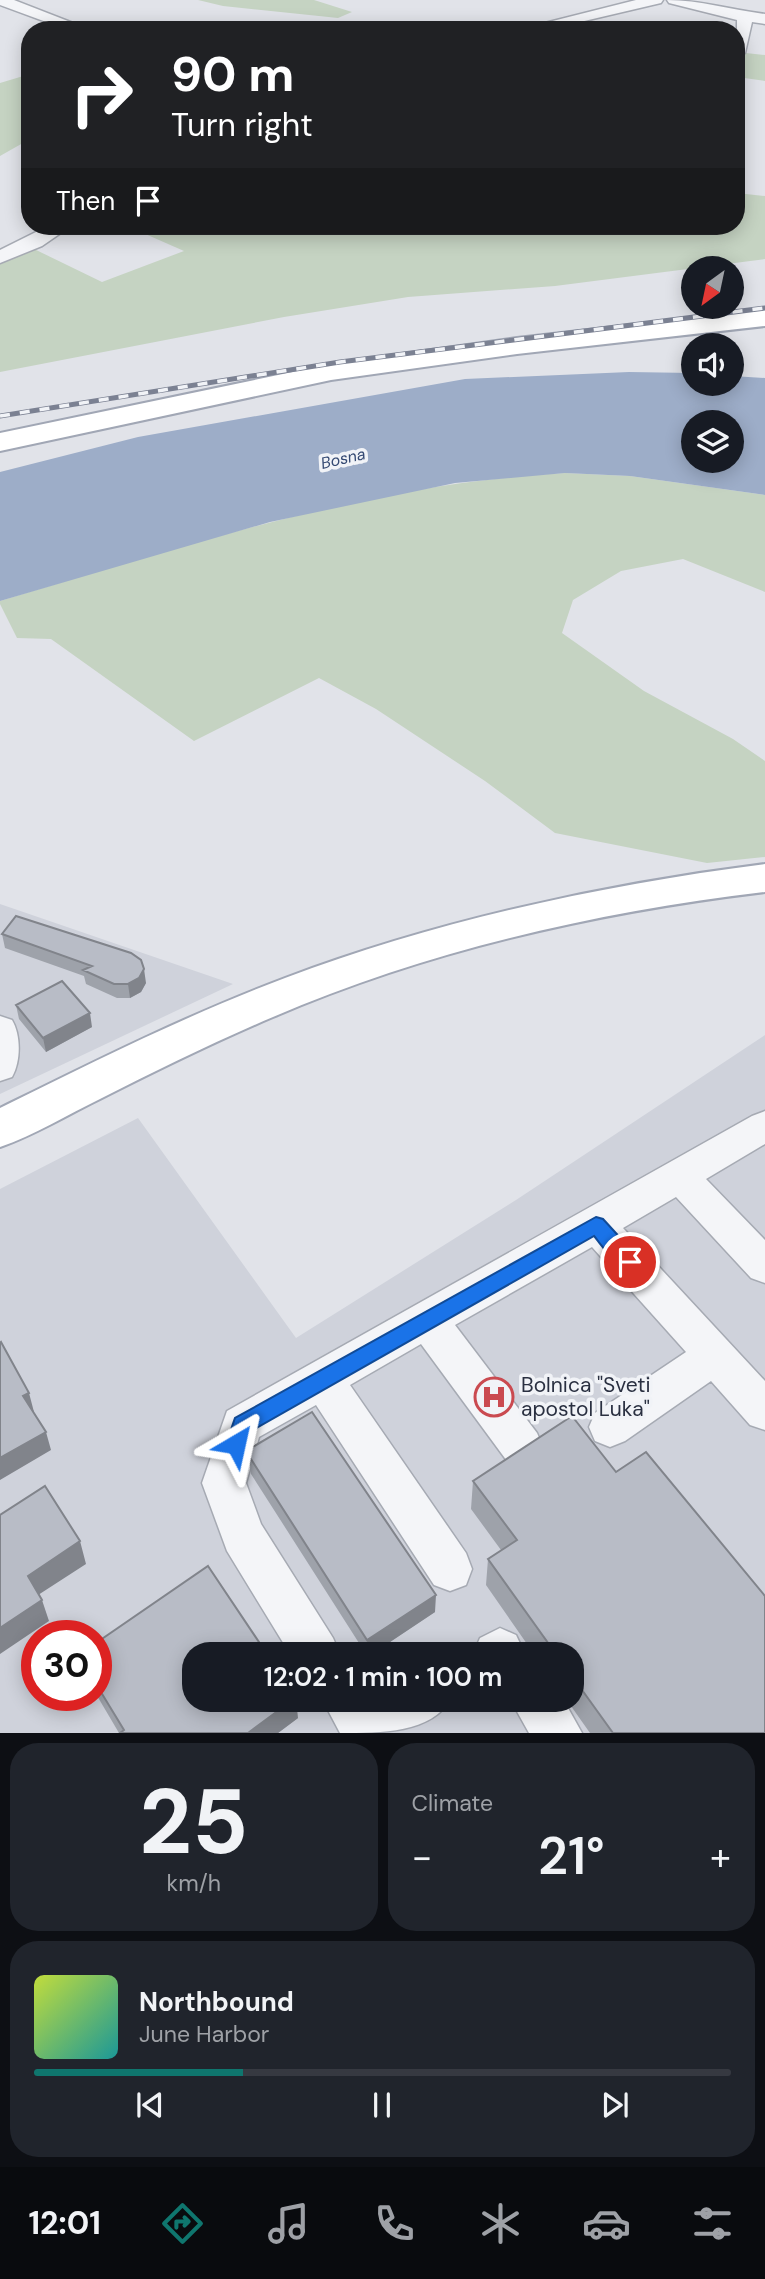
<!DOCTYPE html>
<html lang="en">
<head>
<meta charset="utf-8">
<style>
	body { margin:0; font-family:"DM Sans",sans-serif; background:#20242c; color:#f1f3f6; height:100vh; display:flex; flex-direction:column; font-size:26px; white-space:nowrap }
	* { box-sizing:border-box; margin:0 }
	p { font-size:23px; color:#9ea1a6 }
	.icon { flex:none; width:38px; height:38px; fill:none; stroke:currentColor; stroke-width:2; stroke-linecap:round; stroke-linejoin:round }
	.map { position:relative; height:1733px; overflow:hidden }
	.drawer { display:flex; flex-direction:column; gap:10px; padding:10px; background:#0d0f14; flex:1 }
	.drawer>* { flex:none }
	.top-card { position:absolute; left:21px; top:21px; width:724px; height:214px; border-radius:28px; box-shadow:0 4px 18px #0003; background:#202124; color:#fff; overflow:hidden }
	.needle { width:46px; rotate:213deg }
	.buttons { position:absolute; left:681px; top:256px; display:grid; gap:14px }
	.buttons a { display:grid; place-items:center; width:63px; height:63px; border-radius:50%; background:#171b24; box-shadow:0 4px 18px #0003; font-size:35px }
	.speed { position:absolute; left:21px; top:1620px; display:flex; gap:14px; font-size:35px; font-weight:700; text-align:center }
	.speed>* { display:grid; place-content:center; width:91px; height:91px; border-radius:50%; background:#171b24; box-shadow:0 4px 18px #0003; line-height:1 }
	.speed .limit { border:10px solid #d22; background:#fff; color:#111 }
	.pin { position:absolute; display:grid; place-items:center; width:60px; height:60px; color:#fff; margin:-30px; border:4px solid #fff; border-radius:50%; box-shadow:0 2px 7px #0007 }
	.me { position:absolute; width:77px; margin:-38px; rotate:36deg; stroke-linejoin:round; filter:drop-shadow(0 0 5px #0008) }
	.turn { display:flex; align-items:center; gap:24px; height:147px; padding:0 35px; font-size:32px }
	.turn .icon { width:91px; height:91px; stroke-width:2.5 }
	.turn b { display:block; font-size:49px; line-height:60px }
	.then { display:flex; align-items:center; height:66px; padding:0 35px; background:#0003; gap:14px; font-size:26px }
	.big { font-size:52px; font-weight:600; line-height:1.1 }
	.drawer .widget { flex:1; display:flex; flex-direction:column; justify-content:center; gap:10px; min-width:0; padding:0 24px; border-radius:28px; background:#20242c }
	.drawer .dial { align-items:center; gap:0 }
	.dial b { font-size:91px; line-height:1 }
	.song { display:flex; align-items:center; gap:21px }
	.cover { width:84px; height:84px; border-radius:10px; background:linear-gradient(135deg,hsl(70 70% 55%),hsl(180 70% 35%)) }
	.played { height:7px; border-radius:4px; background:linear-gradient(90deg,#0f766e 30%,#363941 30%) }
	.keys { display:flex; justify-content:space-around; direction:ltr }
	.heat { display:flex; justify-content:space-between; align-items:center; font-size:38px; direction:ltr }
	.drawer .tiles { flex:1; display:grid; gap:10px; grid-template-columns:1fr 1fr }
	.widget:last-child { grid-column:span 2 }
	.trip { position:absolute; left:182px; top:1642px; width:402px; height:70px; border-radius:28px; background:#171b24; box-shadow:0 4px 18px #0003; font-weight:600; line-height:70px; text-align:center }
	.menu { display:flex; height:112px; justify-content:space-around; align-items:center; background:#090b0e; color:#9ea1a6 }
	.menu .icon { width:49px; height:49px }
	.menu .current { color:#0f766e }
	.menu b { font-size:32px; color:#f1f3f6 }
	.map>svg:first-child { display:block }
	.built { fill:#cfd2db; fill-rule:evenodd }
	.green { fill:#c5d3c2 }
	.water { fill:#9dadc8; fill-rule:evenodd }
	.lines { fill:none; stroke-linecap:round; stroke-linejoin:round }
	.minor-casing { stroke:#a6aab3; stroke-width:3 }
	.major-casing { stroke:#a1a7b5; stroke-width:4 }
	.minor { fill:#f4f5f8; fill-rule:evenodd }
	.major { fill:#fff; fill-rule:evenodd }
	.rail-casing { stroke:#7b8192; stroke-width:5 }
	.rail { stroke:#f1f3f7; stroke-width:3.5; stroke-dasharray:10; stroke-linecap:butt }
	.wall { fill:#9ea2aa }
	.shaded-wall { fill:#81848b }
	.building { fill:#b8bcc6; stroke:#81848b; stroke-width:2 }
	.route { fill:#1a73e8; stroke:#114b97; stroke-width:2 }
	.labels { text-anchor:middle; stroke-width:7; stroke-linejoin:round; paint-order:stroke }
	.far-water-label { font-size:16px; font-style:italic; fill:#354a73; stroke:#f1f3f7 }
	.near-poi-label { font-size:21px; fill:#2a3041; stroke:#f1f3f7; text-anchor:start }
</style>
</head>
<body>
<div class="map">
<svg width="765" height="1733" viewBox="0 0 765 1733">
	<rect width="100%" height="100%" fill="#e1e3e9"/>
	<path class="built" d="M0 904 233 984 0 1094Z
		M765 1035V1733H0V1189L138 1118 296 1338 516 1200ZM37 1636H96V1696H37ZM194 1654H572V1699H194Z"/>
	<path class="green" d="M198 0H314L352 12 338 18 223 6Z
		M737 52 765 55V81L737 77Z
		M30 74V139L0 156V83Z
		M737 193 765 196V259L555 286 408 297 284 317 0 372V262L32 248 102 282 184 251 143 233 150 226H569L616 233 623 226H737Z
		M565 473 630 476 765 495V592L683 559 621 571 573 600 562 633 644 691 733 739 765 761V857L707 863 555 833 485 781 376 709 319 678 194 741 51 639 17 638 0 604V601C185 546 371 483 565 473Z"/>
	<path class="water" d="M629 372 693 373V383H732V376L765 378V495L630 476 565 473 455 483 270 522 0 601V472L138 437 465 379ZM693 422H732V460H693Z"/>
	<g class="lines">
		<defs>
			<path id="minor" d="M0 0H14L91 30H68L0 5Z
				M636 0H663L661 3 546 30H517Z
				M667 0C700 0 732 10 765 14V24L752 22 745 53 737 58V20L669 3Z
				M48 226H71L42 246 0 263V250Z
				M0 1016 12 1020C21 1035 21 1061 12 1077L0 1081Z
				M765 1111V1144L706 1179 765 1240V1283L751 1278 676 1197 623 1228 765 1381V1430L750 1425 711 1381 625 1441 610 1447 595 1441 589 1427 595 1413 686 1352 592 1247 455 1325 537 1433 543 1447 537 1461 522 1467 507 1461 421 1344 350 1385 466 1553 472 1569 466 1585 450 1591 434 1585 316 1405 259 1437 246 1483 261 1524 333 1638 340 1654H290L227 1551 202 1483 227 1411 752 1116Z
				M500 1628 516 1635 525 1654H473L480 1638Z
				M322 1699H373L377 1704 384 1699H451C431 1733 382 1733 340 1733Z
				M510 1699H563L582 1733H529Z"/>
			<path id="major" d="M765 310V326L517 354 331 380 0 451V433L331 364 517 338Z
				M765 864V892C598 912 428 950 273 1017 214 1042 157 1070 100 1099 67 1115 35 1135 0 1147V1108C93 1062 187 1015 285 978 436 921 605 884 765 864Z"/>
		</defs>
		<use href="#minor" class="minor-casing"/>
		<use href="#major" class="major-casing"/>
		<use href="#minor" class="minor"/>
		<use href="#major" class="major"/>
		<defs>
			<path id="rail" d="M0 416 340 362 765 308"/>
		</defs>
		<use href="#rail" class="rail-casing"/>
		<use href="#rail" class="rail"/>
	</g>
	<path class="wall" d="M2 934 146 983 141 992 130 998H117L86 984 84 976 5 948Z
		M16 1005 92 1027 46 1052 19 1019Z
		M249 1456 435 1612 372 1654H366L251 1474Z
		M473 1481 765 1733H590L566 1699H572V1654H534L486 1585 488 1559 501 1550 471 1509Z
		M96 1643 298 1718 278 1733H119L96 1694Z"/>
	<path class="shaded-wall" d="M144 969 146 983 141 992 130 998 128 984Z
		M90 1013 92 1027 46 1052 43 1038Z
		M29 1393 34 1412 29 1415 23 1396Z
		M46 1432 51 1450 0 1480V1458Z
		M80 1541 86 1564 35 1597 28 1576Z
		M436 1595 435 1612 372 1654H368L367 1640Z
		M42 1600 49 1621 0 1654V1628Z
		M294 1699H296L298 1718 278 1733H248Z"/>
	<path class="building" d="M16 916 131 953 141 960 144 969 139 978 128 984H114L83 970 92 966 2 934Z
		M62 981 90 1013 43 1038 16 1005Z
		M1 1342 29 1393 23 1396 46 1432 0 1458V1343Z
		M312 1412 436 1595 367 1640 249 1456 251 1448Z
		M572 1416 616 1472 646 1452 765 1596V1733H613L572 1676V1654H556L488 1559 517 1540 473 1481Z
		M45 1486 80 1541 28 1576 42 1600 0 1628V1515Z
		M208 1566 267 1654H194V1699H294L248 1733H120L124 1730 96 1684V1643Z"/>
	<path class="route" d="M596 1217 603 1219 637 1256 640 1262 637 1268C620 1274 604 1248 594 1236L251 1431 244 1451 236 1454 229 1451 226 1444 235 1418Z"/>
	<defs>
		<symbol id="hospital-ring" viewBox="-11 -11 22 22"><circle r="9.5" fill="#f1f3f7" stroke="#ca4a50" stroke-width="1.5"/><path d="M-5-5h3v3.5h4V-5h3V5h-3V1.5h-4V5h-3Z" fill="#ca4a50"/></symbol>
	</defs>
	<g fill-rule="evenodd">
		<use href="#hospital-ring" x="472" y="1375" width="44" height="44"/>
	</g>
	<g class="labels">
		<g class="far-water-label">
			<text transform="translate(343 458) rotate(-13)" y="6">Bosna</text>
		</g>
		<g class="near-poi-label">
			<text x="521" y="1392">Bolnica "Sveti<tspan x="521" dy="24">apostol Luka"</tspan></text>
		</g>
	</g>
</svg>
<div class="buttons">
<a><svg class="needle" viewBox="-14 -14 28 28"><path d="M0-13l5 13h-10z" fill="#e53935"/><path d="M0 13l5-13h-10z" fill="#9ea1a6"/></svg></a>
<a><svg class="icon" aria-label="sound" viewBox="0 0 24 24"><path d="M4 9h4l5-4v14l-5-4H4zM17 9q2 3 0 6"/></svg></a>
<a><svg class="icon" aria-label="layers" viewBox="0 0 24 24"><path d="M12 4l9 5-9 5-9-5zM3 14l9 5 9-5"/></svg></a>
</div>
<div class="speed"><div class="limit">30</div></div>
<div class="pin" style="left:630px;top:1262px;background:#d93025"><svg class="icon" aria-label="arrive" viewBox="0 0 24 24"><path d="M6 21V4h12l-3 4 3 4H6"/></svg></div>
<svg class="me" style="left:236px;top:1444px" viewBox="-20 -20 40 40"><path d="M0-17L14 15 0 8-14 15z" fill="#1a73e8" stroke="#fff" stroke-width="4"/></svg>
<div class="trip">12:02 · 1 min · 100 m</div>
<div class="top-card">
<div class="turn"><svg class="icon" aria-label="right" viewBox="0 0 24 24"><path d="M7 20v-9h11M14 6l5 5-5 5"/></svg><div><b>90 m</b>Turn right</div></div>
<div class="then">Then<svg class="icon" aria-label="arrive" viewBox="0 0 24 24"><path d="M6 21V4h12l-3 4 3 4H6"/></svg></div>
</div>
</div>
<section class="drawer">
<div class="tiles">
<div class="widget dial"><b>25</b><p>km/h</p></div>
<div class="widget"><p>Climate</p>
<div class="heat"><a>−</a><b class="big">21°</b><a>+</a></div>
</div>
<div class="widget">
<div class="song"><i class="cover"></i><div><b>Northbound</b><p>June Harbor</p></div></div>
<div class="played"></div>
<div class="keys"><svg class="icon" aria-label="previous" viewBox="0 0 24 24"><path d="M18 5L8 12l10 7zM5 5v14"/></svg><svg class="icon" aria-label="pause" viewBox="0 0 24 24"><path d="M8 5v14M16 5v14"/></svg><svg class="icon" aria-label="next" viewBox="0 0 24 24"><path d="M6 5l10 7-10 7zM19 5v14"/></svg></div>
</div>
</div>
</section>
<nav class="menu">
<b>12:01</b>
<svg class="icon current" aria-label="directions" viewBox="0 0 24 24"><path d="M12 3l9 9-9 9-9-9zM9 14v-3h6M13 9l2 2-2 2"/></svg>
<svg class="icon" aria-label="music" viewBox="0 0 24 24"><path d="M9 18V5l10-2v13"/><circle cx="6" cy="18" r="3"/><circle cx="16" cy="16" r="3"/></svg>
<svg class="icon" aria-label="phone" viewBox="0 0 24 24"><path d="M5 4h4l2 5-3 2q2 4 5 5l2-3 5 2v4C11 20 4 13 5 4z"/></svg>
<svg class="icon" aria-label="climate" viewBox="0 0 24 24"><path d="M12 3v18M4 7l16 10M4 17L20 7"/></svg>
<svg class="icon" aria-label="car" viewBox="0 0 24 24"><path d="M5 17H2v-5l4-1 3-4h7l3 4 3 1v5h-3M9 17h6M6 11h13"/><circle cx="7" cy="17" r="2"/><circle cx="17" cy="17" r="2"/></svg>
<svg class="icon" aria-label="filters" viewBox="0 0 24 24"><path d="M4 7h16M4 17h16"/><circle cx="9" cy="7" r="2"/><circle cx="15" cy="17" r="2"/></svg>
</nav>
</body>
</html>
